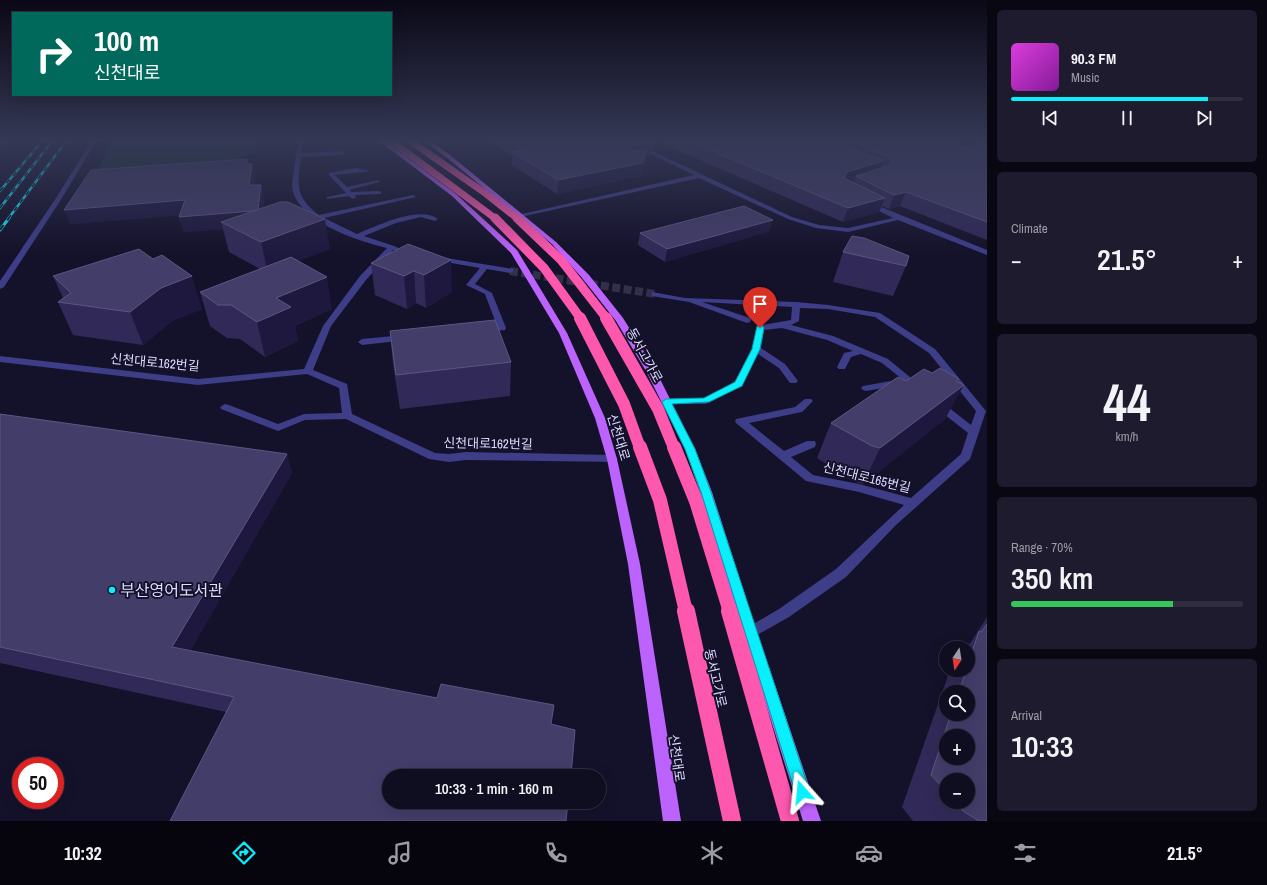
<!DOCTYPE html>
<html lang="en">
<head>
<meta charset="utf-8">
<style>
	body { margin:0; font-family:"Archivo Narrow","Noto Sans KR",sans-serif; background:#1d1b2d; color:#f1f3f6; height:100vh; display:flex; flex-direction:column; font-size:15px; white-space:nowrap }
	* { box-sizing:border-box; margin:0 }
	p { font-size:13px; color:#9b9ca5 }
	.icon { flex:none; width:22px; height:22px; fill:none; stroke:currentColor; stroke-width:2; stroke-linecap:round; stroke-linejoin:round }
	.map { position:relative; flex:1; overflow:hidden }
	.side { display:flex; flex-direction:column; gap:10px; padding:10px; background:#080712; width:280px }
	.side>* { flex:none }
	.hud { position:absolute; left:12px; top:12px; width:380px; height:84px; border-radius:0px; box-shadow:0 4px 16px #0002,0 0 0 1px #2f2d3e; background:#00695c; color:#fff; overflow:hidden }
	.needle { width:26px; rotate:192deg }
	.tools { position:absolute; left:939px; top:641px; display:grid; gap:8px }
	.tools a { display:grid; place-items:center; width:36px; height:36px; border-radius:50%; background:#0f0d20; box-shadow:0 4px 16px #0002,0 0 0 1px #2f2d3e; font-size:20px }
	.speed { position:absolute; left:12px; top:757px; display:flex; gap:8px; font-size:20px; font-weight:700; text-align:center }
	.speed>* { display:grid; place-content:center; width:52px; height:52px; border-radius:50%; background:#0f0d20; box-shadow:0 4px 16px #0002,0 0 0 1px #2f2d3e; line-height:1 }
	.speed .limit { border:6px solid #d22; background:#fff; color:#111 }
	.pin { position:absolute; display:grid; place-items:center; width:34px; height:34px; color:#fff; margin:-41px -17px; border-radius:50% 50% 50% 0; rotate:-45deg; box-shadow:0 0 4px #0007 }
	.pin .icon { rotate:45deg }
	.me { position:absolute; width:44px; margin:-22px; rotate:342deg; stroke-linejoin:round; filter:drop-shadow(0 0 3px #0008) }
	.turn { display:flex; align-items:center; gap:14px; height:84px; padding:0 16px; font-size:18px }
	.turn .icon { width:52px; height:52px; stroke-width:2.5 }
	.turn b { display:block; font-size:28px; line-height:34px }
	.big { font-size:30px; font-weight:600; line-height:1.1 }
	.side .tile { flex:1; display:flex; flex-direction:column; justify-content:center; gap:6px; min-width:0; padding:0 14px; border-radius:6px; background:#1d1b2d }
	.side .dial { align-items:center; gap:0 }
	.dial b { font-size:52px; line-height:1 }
	.song { display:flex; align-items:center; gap:12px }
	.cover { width:48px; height:48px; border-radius:6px; background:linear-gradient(135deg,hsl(300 70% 55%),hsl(290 70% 35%)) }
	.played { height:4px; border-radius:2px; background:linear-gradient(90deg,#09effc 85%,#2f2d3e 85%) }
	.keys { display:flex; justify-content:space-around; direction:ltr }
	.heat { display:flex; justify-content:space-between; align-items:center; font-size:22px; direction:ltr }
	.charge { height:6px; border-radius:3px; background:linear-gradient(90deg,#34c759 70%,#2f2d3e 0) }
	.trip { position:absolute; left:382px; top:769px; width:224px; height:40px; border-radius:20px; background:#0f0d20; box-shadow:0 4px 16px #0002,0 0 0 1px #2f2d3e; font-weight:600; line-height:40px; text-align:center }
	.tabs { display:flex; height:64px; justify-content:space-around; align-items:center; background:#06050d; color:#9b9ca5 }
	.tabs .icon { width:28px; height:28px }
	.tabs .active { color:#09effc }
	.tabs b { font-size:18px; color:#f1f3f6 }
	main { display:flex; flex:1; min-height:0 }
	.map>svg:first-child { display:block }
	.green { fill:#143431 }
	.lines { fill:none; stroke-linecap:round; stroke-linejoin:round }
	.minor-tunnel { stroke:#322f4a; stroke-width:8; stroke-dasharray:8 3.5; stroke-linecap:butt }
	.minor { fill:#3d3d88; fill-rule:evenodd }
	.major { fill:#bc63fd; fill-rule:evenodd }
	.rail-far1-casing { stroke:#09effc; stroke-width:2.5 }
	.rail-casing { stroke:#09effc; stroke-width:3 }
	.rail-far1 { stroke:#14112a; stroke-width:1.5; stroke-dasharray:5; stroke-linecap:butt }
	.rail { stroke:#14112a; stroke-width:2; stroke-dasharray:6; stroke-linecap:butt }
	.highway-bridge-far4 { stroke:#fd57ae; stroke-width:7 }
	.highway-bridge-far3 { stroke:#fd57ae; stroke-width:9 }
	.highway-bridge-far2 { stroke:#fd57ae; stroke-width:12 }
	.highway-bridge-far1 { stroke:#fd57ae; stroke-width:14 }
	.highway-bridge { stroke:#fd57ae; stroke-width:18 }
	.wall { fill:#312a58; fill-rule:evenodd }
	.shaded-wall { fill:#1e183e }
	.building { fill:#433d6a; stroke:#5c5681; fill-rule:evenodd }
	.route { fill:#09effc; stroke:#069ba4 }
	.poi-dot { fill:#09effc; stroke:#14112a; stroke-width:1.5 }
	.labels { text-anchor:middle; stroke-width:4; stroke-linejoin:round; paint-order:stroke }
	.street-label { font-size:13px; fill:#dddbff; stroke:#14112a }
	.near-poi-label { font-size:16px; fill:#dddbff; stroke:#14112a; text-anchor:start }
</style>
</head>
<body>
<main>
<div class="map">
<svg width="987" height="821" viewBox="0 0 987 821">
	<rect width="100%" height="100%" fill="#14112a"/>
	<path class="green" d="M112 140H258L256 152 222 164 94 178Z"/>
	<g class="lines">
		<path class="minor-tunnel" d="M510 271 655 294"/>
		<path class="minor" d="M2 140H7L0 148V143Z
			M92 140H97L62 198 4 287 0 289V281L56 198Z
			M298 140H303L301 153 342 151 345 153 342 155 301 157C297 184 295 197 319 215L413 195 416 197 324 218 357 234C377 226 419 205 438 219L435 221 421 217 396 223 364 236 394 246 401 249 397 251 393 250 366 280 331 326 313 370 347 384 352 414 435 453 449 454 466 452 612 455 616 456 617 459 616 462 466 460 449 462 429 459 346 419 305 420 278 431 221 409 220 407 225 404 229 405 278 424 304 414 342 413 339 388 307 374 198 385 0 362V356L198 379 304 369 323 326 360 276 387 248C358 241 292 220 292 184Z
			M622 140H629L792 217 819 225 848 228 893 218 867 205 866 204 869 202 987 250V255L898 220 848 232 816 228 788 219 699 178 520 217V215L522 214 694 175Z
			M356 168 370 171C368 172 341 174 335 175L347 187 379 180V182L349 190 352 192 379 191 381 192V194L355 195 356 197 353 199 349 196 327 199V197L346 193 329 175V173Z
			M434 256 513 269 514 271 510 273 487 269 475 284 492 293 506 328 505 330 485 332 481 329 485 326H497L485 294 466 285 480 268 434 260Z
			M652 292 685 298 796 302 828 305 880 313 935 349 986 411 970 459 896 525 846 577 789 617 750 639 745 637 743 633 745 629 779 609 836 569 904 505 859 492 806 481 736 423 735 421 736 419 795 407 805 399H811L813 401 802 412 749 423 784 451 807 441H815L816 444 815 447 791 457 813 475 859 484 911 498 961 454 968 433 935 407 934 405 935 403H943L971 425 976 411 929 353 875 317 828 309 800 308 799 321 791 325 833 336 888 359 922 387 920 389H914L905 382 901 385 866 391 863 390 861 388 863 386 902 379 882 363 861 354 851 357 845 369H839L837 367 844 353 853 351 827 340 782 328 764 330 761 348 785 364 798 381 796 383H790L779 368 758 354 742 386 706 404H663L661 402 663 400 666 399 704 398 735 382 752 349 757 326 791 320 792 307 702 302 750 318 751 320 750 322 747 323 689 302 652 296Z
			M404 335 407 336 408 338 407 340 362 345 358 342 362 339Z"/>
		<path class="major" d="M378 140H384L456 194 517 250 567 333 605 418 617 459 640 564 681 821H663L628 564 607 459 595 418 559 333 511 253 452 196Z
			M423 140H429L450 155 556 242 589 275 623 318 656 371 695 449 712 492 752 617 821 821H803L738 617 700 492 685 449 646 371 616 321 583 279 552 244 446 157Z"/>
		<defs>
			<path id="rail-far1" d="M0 191 43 140
				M0 208 53 140
				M8 219 67 140"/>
			<path id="rail" d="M0 230 9 218"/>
		</defs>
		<use href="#rail-far1" class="rail-far1-casing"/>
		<use href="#rail" class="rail-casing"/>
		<use href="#rail-far1" class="rail-far1"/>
		<use href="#rail" class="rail"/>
		<path class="highway-bridge-far4" d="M390 140 496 219
			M409 140 485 193 518 219"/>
		<path class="highway-bridge-far3" d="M495 218 544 268 581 319
			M517 218 561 260 607 319"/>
		<path class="highway-bridge-far2" d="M580 318 624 404 640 448
			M606 318 658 409 674 448"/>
		<path class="highway-bridge-far1" d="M640 447 660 500 686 612
			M674 447 696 501 730 612"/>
		<path class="highway-bridge" d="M686 611 732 821
			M730 611 790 821"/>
	</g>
	<path class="wall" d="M487 140H944L965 147 987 142V240L900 206 889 209 882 206 879 212 843 222 656 141 653 149H651L649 156H647V162L640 176 557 194 512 165V155Z
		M247 159 248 164 255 177 254 185H261L264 198 263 208 330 249 298 261 332 309 295 326 298 341 265 357 240 339 227 338 210 326 200 292 260 269 229 252 223 229 184 232 179 217 180 215 70 224Z
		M770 231 665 262 638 245 640 233Z
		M408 244 452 292 426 308 416 303 407 309 375 295 371 263Z
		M843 252 906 266 893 296 833 282Z
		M53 276 202 309 172 321 143 345 73 335 58 302 63 298Z
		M390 331 511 362 510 396 400 409 393 364Z
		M932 373 959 379 958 382 945 419 863 484 855 482 817 458 831 423 906 381Z
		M0 414 287 454 292 473 190 651 437 698 554 705 226 712 0 663Z
		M987 617V821H913L902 807 950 670H968V648H966L971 642ZM946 692H968V714H946ZM946 780 968 802H946Z"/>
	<path class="shaded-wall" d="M654 140H657L653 149Z
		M651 143 649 156H647V162L640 176 557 194 558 180 633 158 630 148 634 145Z
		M883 161 878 175 856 176 854 182 844 178 847 172Z
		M252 164 255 177 252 199 249 185Z
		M261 185 264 198 261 225 221 222 223 229 184 232 179 217Z
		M906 192 900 206 889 209 894 195Z
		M885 198 879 212 843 222 848 208Z
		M185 200 189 215 70 224 64 210Z
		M325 219 330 249 268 273 261 242Z
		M773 220 770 231 665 262 667 249Z
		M451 260 452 292 426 308 424 275Z
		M414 271 416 303 407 309 404 276Z
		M192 276 202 309 172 321 143 345 130 312 161 288Z
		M327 277 332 309 295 326 298 341 265 357 257 322 276 298Z
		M959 379 951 395 964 385 945 419 863 484 880 448Z
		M287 454 292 473 182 666 172 647Z"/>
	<path class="building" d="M508 140H645L651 143 634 145 630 148 633 151 648 150 642 163 558 180 512 152 524 150Z
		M686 140H830L882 160 883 161 847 172 844 178 885 198 848 208Z
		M846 140H944L965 147 987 142V222L906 192 894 195 856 176 888 166 892 161 888 156Z
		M247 159 246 164H252L249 185H261L258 210 253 211 179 217 185 200 64 210 91 170Z
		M280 202H288L325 219 261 242 221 222Z
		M744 206 773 220 667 249 640 233Z
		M852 236 864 238 909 256 906 266 843 252Z
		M408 244 451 260 424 275 414 271 404 276 371 263Z
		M139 249 153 259 162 255 192 276 161 288 130 312 58 302 71 293 53 276Z
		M291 257 327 277 276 298 291 307 257 322 231 305H218L200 292Z
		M495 320 511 362 396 375 390 331Z
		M940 368 959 379 956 381 964 385 880 448 872 446 831 423 898 377 906 381 924 369 932 373Z
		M0 414 287 454 172 647 437 698 441 684 554 705 551 724 575 730 571 776H389V802H568L566 821H170L234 697 0 647Z
		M987 624V821H979L963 811 955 802H968V780H946V791L931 775 951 714H968V692H959L966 670H968V664L979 631 981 632ZM946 736H968V758H946Z"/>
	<linearGradient id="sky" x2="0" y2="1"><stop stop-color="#0b0917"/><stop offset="0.55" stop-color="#343855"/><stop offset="1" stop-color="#343855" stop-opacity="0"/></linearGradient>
	<rect width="987" height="255" fill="url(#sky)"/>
	<path class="route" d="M757 326H763L764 328 760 349 742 386 709 402 672 404 695 449 711 492 810 792 808 798 802 800 797 798 795 792 701 492 685 449 662 402 666 399 704 398 735 382 752 349Z"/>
	<circle class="poi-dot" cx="112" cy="590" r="4"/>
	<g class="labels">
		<g class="street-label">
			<text transform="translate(645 355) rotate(61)" y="5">동서고가로</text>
			<text transform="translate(155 362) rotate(5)" y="5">신천대로162번길</text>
			<text transform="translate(619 437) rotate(73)" y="5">신천대로</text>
			<text transform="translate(488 443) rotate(1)" y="5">신천대로162번길</text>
			<text transform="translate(867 477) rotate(14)" y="5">신천대로165번길</text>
			<text transform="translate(716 678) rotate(77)" y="5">동서고가로</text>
			<text transform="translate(677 758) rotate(82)" y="5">신천대로</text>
		</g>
		<g class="near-poi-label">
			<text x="120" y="596">부산영어도서관</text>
		</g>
	</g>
</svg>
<div class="tools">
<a><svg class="needle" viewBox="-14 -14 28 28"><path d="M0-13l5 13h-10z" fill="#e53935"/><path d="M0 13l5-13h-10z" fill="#9b9ca5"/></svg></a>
<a><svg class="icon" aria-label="search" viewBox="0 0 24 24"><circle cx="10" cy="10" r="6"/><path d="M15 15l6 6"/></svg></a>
<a>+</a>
<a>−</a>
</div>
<div class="speed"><div class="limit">50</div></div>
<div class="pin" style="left:760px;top:328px;background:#d93025"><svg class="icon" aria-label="arrive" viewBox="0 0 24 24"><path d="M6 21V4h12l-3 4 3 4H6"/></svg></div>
<svg class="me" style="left:802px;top:792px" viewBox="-20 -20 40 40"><path d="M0-17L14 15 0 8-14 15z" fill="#09effc" stroke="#fff" stroke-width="4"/></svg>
<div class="trip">10:33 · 1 min · 160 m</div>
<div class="hud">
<div class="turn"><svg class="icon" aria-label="right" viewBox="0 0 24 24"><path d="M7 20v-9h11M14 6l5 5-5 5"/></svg><div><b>100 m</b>신천대로</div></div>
</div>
</div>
<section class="side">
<div class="tile">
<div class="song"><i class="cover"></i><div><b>90.3 FM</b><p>Music</p></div></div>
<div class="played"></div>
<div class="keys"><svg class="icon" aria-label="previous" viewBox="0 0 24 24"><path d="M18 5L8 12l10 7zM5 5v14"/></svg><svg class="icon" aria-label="pause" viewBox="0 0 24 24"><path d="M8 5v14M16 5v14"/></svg><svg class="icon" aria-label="next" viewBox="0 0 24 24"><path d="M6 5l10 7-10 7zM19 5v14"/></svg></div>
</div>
<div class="tile"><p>Climate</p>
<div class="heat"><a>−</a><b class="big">21.5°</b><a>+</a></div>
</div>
<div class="tile dial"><b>44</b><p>km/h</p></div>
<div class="tile"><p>Range · 70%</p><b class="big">350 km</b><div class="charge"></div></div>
<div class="tile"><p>Arrival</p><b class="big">10:33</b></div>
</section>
</main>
<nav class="tabs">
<b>10:32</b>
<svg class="icon active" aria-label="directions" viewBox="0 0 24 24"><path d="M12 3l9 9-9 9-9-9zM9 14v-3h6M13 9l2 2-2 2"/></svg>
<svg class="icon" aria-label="music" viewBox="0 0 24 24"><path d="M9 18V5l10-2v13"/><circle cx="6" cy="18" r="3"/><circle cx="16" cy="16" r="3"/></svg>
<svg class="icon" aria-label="phone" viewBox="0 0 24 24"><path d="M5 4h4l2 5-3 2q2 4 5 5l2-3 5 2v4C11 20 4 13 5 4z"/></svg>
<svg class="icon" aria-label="climate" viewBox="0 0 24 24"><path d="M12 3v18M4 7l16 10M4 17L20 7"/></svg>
<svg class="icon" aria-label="car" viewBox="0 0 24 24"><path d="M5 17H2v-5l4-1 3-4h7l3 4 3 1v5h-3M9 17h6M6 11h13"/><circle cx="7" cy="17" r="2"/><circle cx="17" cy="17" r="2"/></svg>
<svg class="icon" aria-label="filters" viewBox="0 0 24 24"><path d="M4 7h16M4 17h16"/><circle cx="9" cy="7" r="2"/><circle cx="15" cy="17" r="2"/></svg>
<b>21.5°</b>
</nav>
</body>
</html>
